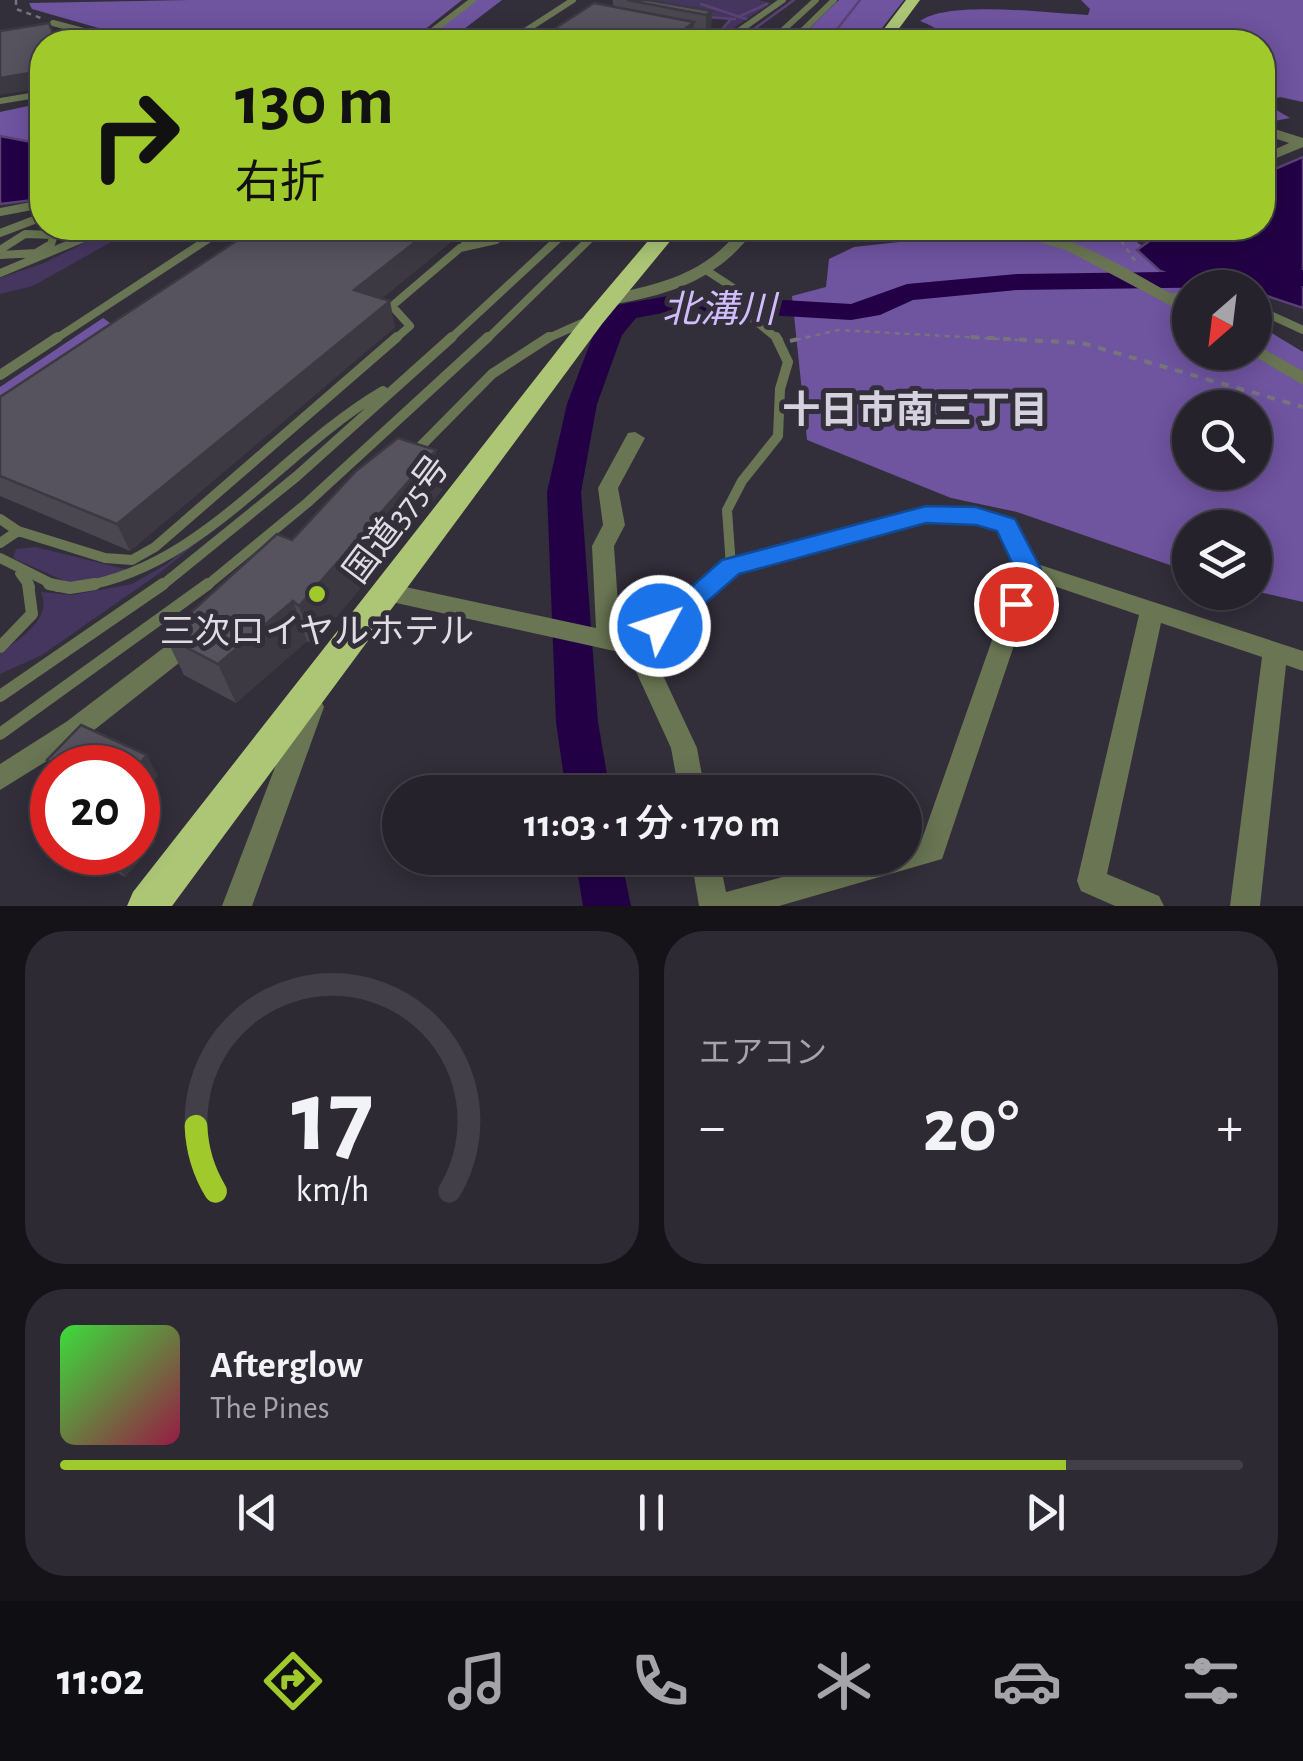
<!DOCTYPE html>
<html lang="ja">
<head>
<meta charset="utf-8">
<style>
	body { margin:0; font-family:"Alegreya Sans","Noto Sans JP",sans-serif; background:#2e2a34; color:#f1f3f6; height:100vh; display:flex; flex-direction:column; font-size:38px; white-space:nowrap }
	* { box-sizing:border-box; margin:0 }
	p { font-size:32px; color:#a4a4a9 }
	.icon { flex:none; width:55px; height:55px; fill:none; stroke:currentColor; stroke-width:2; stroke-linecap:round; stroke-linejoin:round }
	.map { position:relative; height:906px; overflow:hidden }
	.drawer { display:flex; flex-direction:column; gap:25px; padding:25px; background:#151318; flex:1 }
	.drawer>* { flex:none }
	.guide { position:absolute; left:30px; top:30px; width:1245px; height:210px; border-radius:40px; box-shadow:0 5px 25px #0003,0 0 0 2px #423f48; background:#a0c92b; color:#111; overflow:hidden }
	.needle { width:65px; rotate:208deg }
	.tools { position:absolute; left:1172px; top:270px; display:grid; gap:20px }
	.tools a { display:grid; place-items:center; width:100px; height:100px; border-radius:50%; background:#26222c; box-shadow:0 5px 25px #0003,0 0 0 2px #423f48; font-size:50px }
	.speed { position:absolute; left:30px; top:745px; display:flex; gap:20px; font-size:50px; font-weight:700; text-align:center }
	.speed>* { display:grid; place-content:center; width:130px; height:130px; border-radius:50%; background:#26222c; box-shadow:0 5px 25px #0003,0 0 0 2px #423f48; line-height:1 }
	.speed .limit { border:15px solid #d22; background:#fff; color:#111 }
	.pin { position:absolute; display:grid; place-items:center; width:85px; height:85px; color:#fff; margin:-42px; border:5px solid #fff; border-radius:50%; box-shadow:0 2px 10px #0007 }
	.me { position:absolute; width:110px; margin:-55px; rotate:50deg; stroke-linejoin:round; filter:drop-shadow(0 0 8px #0008) }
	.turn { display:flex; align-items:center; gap:35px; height:210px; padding:0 40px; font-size:45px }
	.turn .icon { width:130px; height:130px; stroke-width:2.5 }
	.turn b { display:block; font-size:70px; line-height:85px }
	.big { font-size:75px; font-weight:600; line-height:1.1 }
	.drawer .card { flex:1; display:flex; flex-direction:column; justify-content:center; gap:15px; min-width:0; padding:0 35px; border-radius:40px; background:#2e2a34 }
	.drawer .dial { align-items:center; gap:0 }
	.dial svg { height:260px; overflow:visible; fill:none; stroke:#423f48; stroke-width:7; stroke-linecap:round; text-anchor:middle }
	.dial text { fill:#f1f3f6; stroke:none }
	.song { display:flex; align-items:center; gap:30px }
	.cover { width:120px; height:120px; border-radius:15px; background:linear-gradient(135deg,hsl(120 70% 55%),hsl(340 70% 35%)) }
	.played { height:10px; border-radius:5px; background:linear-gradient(90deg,#a0c92b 85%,#423f48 85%) }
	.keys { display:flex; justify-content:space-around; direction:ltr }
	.heat { display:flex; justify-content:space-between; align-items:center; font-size:55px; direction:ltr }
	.drawer .tiles { flex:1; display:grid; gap:25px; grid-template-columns:1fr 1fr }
	.card:last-child { grid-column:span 2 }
	.trip { position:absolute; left:382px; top:775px; width:540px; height:100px; border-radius:50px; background:#26222c; box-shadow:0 5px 25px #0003,0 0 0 2px #423f48; font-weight:600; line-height:100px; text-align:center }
	.tabs { display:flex; height:160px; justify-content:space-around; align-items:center; background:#0f0e12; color:#a4a4a9 }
	.tabs .icon { width:70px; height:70px }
	.tabs .active { color:#a0c92b }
	.tabs b { font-size:45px; color:#f1f3f6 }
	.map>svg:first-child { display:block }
	.green { fill:#453660 }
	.forest { fill:#6f54a0; fill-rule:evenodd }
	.water { fill:#230046; stroke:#5b4275; stroke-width:2.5 }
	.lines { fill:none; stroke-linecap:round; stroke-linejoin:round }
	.stream { stroke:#5b4275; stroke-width:2.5 }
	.river { fill:#230046; fill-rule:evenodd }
	.path-far1 { stroke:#77747e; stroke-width:2.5; stroke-dasharray:5 5; stroke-linecap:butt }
	.path { stroke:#77747e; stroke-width:4; stroke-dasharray:8 8; stroke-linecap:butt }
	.service-far3 { stroke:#697553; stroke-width:6 }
	.service-far2 { stroke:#697553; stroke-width:8 }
	.service-far1 { stroke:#697553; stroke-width:10 }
	.service { stroke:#697553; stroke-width:12 }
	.minor { fill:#697553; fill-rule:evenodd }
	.trunk { fill:#acc676; fill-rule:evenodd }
	.wall { fill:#4a4751 }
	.shaded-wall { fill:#3c3942 }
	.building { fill:#56525e; stroke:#3c3942; stroke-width:2.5 }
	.route { fill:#1a73e8; stroke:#114b97; stroke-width:2.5 }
	.poi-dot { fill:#a0c92b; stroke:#322e3a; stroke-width:4 }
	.labels { text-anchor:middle; stroke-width:10; stroke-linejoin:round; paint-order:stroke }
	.street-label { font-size:35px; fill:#dfdde4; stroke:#322e3a }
	.poi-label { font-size:35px; fill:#dfdde4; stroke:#322e3a }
	.water-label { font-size:38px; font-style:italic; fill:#d1bdfc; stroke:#322e3a }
	.neighbourhood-label { font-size:38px; font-weight:bold; fill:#d5d1df; stroke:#322e3a }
</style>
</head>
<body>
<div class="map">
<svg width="1303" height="906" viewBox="0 0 1303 906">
	<rect width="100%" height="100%" fill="#322e3a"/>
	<path class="green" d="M639 0H758L771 3 712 42 729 20 670 12Z
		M114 228H136L33 286 0 294V278L44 263Z
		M349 418 161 572 42 655 0 674V654C19 638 53 620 41 592L72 595 132 584 167 564Z
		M35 547 129 570 130 574 69 583 13 558 16 549Z"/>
	<path class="forest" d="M189 0H462L409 42H314L270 34 249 42H187L130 37 32 9 29 3Z
		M475 0H502L447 42H423Z
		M839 0H904L871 42H795Z
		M1081 0H1303V102L1280 97 1263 102 1290 118 1274 121 1263 117 1262 42H965C947 38 937 27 920 21 949 0 1046 13 1088 15L1090 9Z
		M42 103V144L0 136V112Z
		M907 228H1131L1126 234 1198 287 1190 288V352H1255V323L1303 352V602L1255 591V528H1190V572L1017 512 951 498 807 440 792 296 826 287 829 259 854 247 908 241ZM1190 408H1255V472H1190Z
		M103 318 113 325 0 396V387Z"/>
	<path class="water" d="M0 136 42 144V199L0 204Z
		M1303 157V308L1255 292V288L1188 281 1160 271 1137 250 1167 228H1262L1263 174Z"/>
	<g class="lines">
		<path class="stream" d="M701 4 746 19
			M706 17 735 19
			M738 17 767 4
			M716 36 730 20
			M736 42 794 0
			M827 42 860 0"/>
		<path class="river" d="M1303 270V286L1017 290 913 300 880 315 851 320 679 310 636 318 622 335 597 404 581 492 598 722 610 792H566L556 722 547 492 567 404 594 333 617 305 679 294 851 304 907 284 1017 274Z
			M575 858H621L631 906H583Z"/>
		<path class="path-far1" d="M16 0V9L41 18
			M1135 228 1120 239 1135 261
			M796 340 838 330 1018 340"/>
		<path class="path" d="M971 337 1082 343 1303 407
			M790 341 807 337"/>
		<path class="service-far3" d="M53 23 110 38 156 42
			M683 32 706 38
			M418 42 473 0
			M508 42 573 0
			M723 42 783 0
			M770 42 816 0
			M791 42 834 0
			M0 101 42 94"/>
		<path class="service-far2" d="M0 212 42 204
			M643 228 666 233
			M0 233 42 217
			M465 244 485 228
			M0 250 25 234 54 235 51 244 36 253 0 255
			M709 272 738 291 743 311 779 340
			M0 273 108 228
			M1168 298 1190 295
			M1255 308 1303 330
			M54 340 225 228
			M394 340 410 326 392 306 460 248 496 240 513 228
			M449 340 570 228
			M486 340 601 228
			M544 340 589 320"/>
		<path class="service-far1" d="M0 375 58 337
			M414 453 492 374 549 337
			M0 519 18 531
			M0 543 18 531 105 558 132 560 155 547 397 337
			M0 558 58 587
			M731 567 727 510 742 481 778 436 780 389 788 362 776 337
			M20 573 30 587
			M78 587C202 569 279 452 383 391
			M160 587 297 476 452 337
			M205 587 307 503 488 337
			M707 587 731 567C819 543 916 498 1006 525L1028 569"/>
		<path class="service" d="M49 584 70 588 95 584
			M637 645 710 584
			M0 647 32 614 28 584
			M0 696 163 584
			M0 734 208 584"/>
		<path class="minor" d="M918 39H939L945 42H912Z
			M1262 125 1303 138V147L1262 164V155L1289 143 1262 134Z
			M741 228H756C720 278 674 294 615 304L607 299 609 295C663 283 705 274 741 228Z
			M991 228C1063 223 1129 272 1190 304V316L1066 250Z
			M1255 344 1303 371V385L1249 353 1255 352Z
			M635 432 645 438 618 488 625 525 614 546 620 633 646 639 697 748 705 792H679L671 748 628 654 387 601 379 598 376 592 379 586 387 583 596 628 592 546 603 525 598 488 628 433Z
			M1028 561 1303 651V671L1286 665 1260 906H1230L1262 657 1161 623 1107 874 1159 896 1164 906H1115L1081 891 1077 881 1139 615 1036 580 942 859 779 906H699L691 858H719L726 892 854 858H905V844L922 839 1017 569 1020 563Z
			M195 627 203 630 207 637 203 644 84 738 0 790V764L66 722 187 630Z
			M311 696 320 699 324 707 252 906H222L298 707 302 699Z"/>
		<path class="trunk" d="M906 0H920L889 42H874Z
			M659 228H681L602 324 172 906H127L133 892 586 314Z"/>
	</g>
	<path class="wall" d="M613 0H648L712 11 711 27 706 31 694 29V42L613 6Z
		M256 228H468L381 299 395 327 130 551 0 496V397Z
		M443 489 313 645 307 641 236 703 184 675 165 636 292 540Z
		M156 841 125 877 79 852H138Z"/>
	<path class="shaded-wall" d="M712 11 711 27 706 31V15Z
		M694 22V42H668Z
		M42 71V88L0 95V78Z
		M433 228H468L360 316 354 290Z
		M390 301 395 327 130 551 117 524Z
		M436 450 443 489 313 645 299 606Z
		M293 601 307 641 236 703 218 664Z
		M147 755 158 776 138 800V768H136Z
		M144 821 156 841 125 877 112 858 116 852H138V828Z"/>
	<path class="building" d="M627 0H648L712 11 706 15Z
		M594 3 694 22 668 42H671H534Z
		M49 23 54 36 81 31 86 42H42V71L0 78V31Z
		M256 228H433L354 290 390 301 117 524 0 476V397Z
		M398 438 436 450 299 606 293 601 218 664 165 636 277 534 292 540 356 471Z
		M81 725 147 755 136 768H62L47 760Z
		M138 818 144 821 138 828Z
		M102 852H116L112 858Z"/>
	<path class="route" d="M926 506 976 507 1015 519 1041 569 1025 611H1006L1003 604 1015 569 997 531 976 525 926 523 739 574 670 634H650L647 626 722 560Z"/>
	<circle class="poi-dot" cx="317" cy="594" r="10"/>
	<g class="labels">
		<g class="street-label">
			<text transform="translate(396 519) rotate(-53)" y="12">国道375号</text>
		</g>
		<g class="poi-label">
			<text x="317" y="643">三次ロイヤルホテル</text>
		</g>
		<g class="water-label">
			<text x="719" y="322">北溝川</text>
		</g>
		<g class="neighbourhood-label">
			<text x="915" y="423">十日市南三丁目</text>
		</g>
	</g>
</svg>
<div class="tools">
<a><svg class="needle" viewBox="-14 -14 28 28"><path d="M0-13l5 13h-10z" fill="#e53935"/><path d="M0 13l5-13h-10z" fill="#a4a4a9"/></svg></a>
<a><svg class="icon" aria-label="search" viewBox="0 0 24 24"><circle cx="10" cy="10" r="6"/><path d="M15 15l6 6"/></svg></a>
<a><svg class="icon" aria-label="layers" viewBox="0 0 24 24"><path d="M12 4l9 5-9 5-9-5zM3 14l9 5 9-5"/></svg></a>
</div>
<div class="speed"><div class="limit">20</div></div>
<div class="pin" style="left:1016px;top:604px;background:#d93025"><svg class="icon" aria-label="arrive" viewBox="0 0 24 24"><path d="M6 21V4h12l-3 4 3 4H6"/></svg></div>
<svg class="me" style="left:660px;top:626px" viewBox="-20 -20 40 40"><circle r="17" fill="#1a73e8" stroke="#fff" stroke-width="3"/><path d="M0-11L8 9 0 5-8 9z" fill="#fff"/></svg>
<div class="trip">11:03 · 1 分 · 170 m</div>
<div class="guide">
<div class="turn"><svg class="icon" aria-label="right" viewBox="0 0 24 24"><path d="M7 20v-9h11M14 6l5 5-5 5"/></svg><div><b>130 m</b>右折</div></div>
</div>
</div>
<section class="drawer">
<div class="tiles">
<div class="card dial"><svg viewBox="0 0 100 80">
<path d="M14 69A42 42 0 1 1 86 69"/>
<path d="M14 69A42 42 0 0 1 8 49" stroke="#a0c92b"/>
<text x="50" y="56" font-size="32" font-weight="700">17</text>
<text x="50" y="72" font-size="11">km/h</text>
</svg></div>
<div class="card"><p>エアコン</p>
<div class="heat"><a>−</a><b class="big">20°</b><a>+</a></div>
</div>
<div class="card">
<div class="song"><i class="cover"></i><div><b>Afterglow</b><p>The Pines</p></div></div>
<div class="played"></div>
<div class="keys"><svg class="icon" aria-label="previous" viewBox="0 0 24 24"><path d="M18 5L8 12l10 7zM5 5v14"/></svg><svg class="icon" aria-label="pause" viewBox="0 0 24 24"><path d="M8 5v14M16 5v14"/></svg><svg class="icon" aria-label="next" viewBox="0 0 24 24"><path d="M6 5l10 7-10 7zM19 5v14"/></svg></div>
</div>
</div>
</section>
<nav class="tabs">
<b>11:02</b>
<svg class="icon active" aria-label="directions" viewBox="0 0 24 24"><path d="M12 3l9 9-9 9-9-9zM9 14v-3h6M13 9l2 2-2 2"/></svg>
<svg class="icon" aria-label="music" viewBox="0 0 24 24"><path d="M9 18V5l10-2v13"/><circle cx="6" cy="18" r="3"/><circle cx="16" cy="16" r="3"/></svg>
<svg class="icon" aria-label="phone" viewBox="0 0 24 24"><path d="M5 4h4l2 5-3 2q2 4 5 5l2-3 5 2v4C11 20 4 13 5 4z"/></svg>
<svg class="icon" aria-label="climate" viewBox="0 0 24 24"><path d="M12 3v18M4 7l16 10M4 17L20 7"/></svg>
<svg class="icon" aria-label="car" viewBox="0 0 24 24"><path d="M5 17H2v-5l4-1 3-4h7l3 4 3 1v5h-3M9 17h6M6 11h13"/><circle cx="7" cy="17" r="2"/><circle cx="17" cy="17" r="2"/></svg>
<svg class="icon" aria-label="filters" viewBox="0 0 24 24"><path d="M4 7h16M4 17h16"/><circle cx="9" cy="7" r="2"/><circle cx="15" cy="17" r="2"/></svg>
</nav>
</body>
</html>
